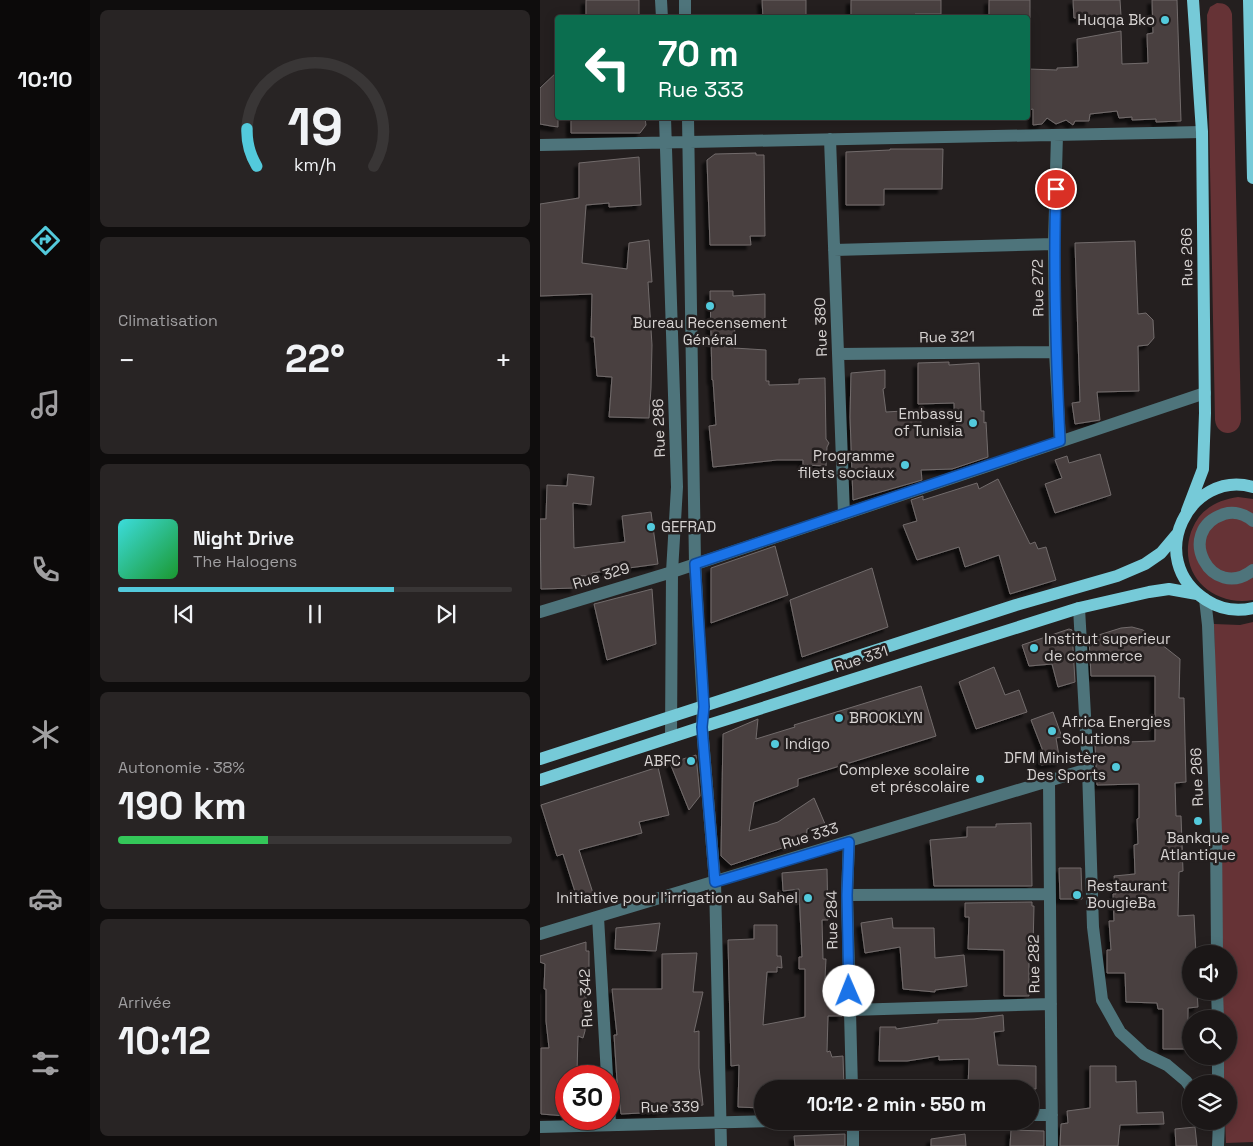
<!DOCTYPE html>
<html lang="fr">
<head>
<meta charset="utf-8">
<style>
	body { margin:0; font-family:"Space Grotesk",sans-serif; background:#282424; color:#f1f3f6; height:100vh; display:flex; flex-direction:column; font-size:19px; white-space:nowrap }
	* { box-sizing:border-box; margin:0 }
	p { font-size:16px; color:#a09fa1 }
	.icon { flex:none; width:28px; height:28px; fill:none; stroke:currentColor; stroke-width:2; stroke-linecap:round; stroke-linejoin:round }
	.map { position:relative; flex:1; overflow:hidden }
	.drawer { display:flex; flex-direction:column; gap:10px; padding:10px; background:#0f0d0d; width:450px }
	.drawer>* { flex:none }
	.hud { position:absolute; left:15px; top:15px; width:475px; height:105px; border-radius:5px; box-shadow:0 2px 12px #0003,0 0 0 1px #393636; background:#0b6e4f; color:#fff; overflow:hidden }
	.tools { position:absolute; left:642px; top:945px; display:grid; gap:10px }
	.tools a { display:grid; place-items:center; width:55px; height:55px; border-radius:50%; background:#1b1717; box-shadow:0 2px 12px #0003,0 0 0 1px #393636; font-size:25px }
	.speed { position:absolute; left:15px; top:1065px; display:flex; gap:10px; font-size:25px; font-weight:700; text-align:center }
	.speed>* { display:grid; place-content:center; width:65px; height:65px; border-radius:50%; background:#1b1717; box-shadow:0 2px 12px #0003,0 0 0 1px #393636; line-height:1 }
	.speed .limit { border:8px solid #d22; background:#fff; color:#111 }
	.pin { position:absolute; display:grid; place-items:center; width:42px; height:42px; color:#fff; margin:-21px; border:2px solid #fff; border-radius:50%; box-shadow:0 1px 5px #0007 }
	.me { position:absolute; width:55px; margin:-28px; rotate:359deg; stroke-linejoin:round; filter:drop-shadow(0 0 4px #0008) }
	.turn { display:flex; align-items:center; gap:18px; height:105px; padding:0 20px; font-size:22px }
	.turn .icon { width:65px; height:65px; stroke-width:2.5 }
	.turn b { display:block; font-size:35px; line-height:42px }
	.big { font-size:38px; font-weight:800; line-height:1.1 }
	.drawer .widget { flex:1; display:flex; flex-direction:column; justify-content:center; gap:8px; min-width:0; padding:0 18px; border-radius:8px; background:#282424 }
	.drawer .dial { align-items:center; gap:0 }
	.dial svg { height:130px; overflow:visible; fill:none; stroke:#393636; stroke-width:7; stroke-linecap:round; text-anchor:middle }
	.dial text { fill:#f1f3f6; stroke:none }
	.song { display:flex; align-items:center; gap:15px }
	.cover { width:60px; height:60px; border-radius:8px; background:linear-gradient(135deg,hsl(180 70% 55%),hsl(130 70% 35%)) }
	.played { height:5px; border-radius:2px; background:linear-gradient(90deg,#53cadc 70%,#393636 70%) }
	.keys { display:flex; justify-content:space-around; direction:ltr }
	.heat { display:flex; justify-content:space-between; align-items:center; font-size:28px; direction:ltr }
	.charge { height:8px; border-radius:4px; background:linear-gradient(90deg,#34c759 38%,#393636 0) }
	.trip { position:absolute; left:214px; top:1080px; width:285px; height:50px; border-radius:25px; background:#1b1717; box-shadow:0 2px 12px #0003,0 0 0 1px #393636; font-weight:800; line-height:50px; text-align:center }
	main { display:flex; flex:1; min-height:0 }
	.tabs { display:flex; flex-direction:column; width:90px; justify-content:space-around; align-items:center; background:#0b0909; color:#a09fa1 }
	.tabs .icon { width:35px; height:35px }
	.tabs .on { color:#53cadc }
	.tabs b { font-size:22px; color:#f1f3f6 }
	.map>svg:first-child { display:block }
	.green { fill:#663336 }
	.building { fill:#484141; stroke:#726b6b; filter:url(#shadow) }
	.lines { fill:none; stroke-linecap:round; stroke-linejoin:round }
	.minor { stroke:#4e747b; stroke-width:12 }
	.major { stroke:#76cad8; stroke-width:12 }
	.route-casing { stroke:#114b97; stroke-width:12 }
	.route { stroke:#1a73e8; stroke-width:9 }
	.poi-dot { fill:#53cadc; stroke:#241f1f; stroke-width:2 }
	.labels { text-anchor:middle; stroke-width:5; stroke-linejoin:round; paint-order:stroke }
	.poi-label { font-size:15px; fill:#d7d3d2; stroke:#241f1f; text-anchor:end }
	.street-label { font-size:15px; fill:#d7d3d2; stroke:#241f1f }
</style>
</head>
<body>
<main>
<nav class="tabs">
<b>10:10</b>
<svg class="icon on" aria-label="directions" viewBox="0 0 24 24"><path d="M12 3l9 9-9 9-9-9zM9 14v-3h6M13 9l2 2-2 2"/></svg>
<svg class="icon" aria-label="music" viewBox="0 0 24 24"><path d="M9 18V5l10-2v13"/><circle cx="6" cy="18" r="3"/><circle cx="16" cy="16" r="3"/></svg>
<svg class="icon" aria-label="phone" viewBox="0 0 24 24"><path d="M5 4h4l2 5-3 2q2 4 5 5l2-3 5 2v4C11 20 4 13 5 4z"/></svg>
<svg class="icon" aria-label="climate" viewBox="0 0 24 24"><path d="M12 3v18M4 7l16 10M4 17L20 7"/></svg>
<svg class="icon" aria-label="car" viewBox="0 0 24 24"><path d="M5 17H2v-5l4-1 3-4h7l3 4 3 1v5h-3M9 17h6M6 11h13"/><circle cx="7" cy="17" r="2"/><circle cx="17" cy="17" r="2"/></svg>
<svg class="icon" aria-label="filters" viewBox="0 0 24 24"><path d="M4 7h16M4 17h16"/><circle cx="9" cy="7" r="2"/><circle cx="15" cy="17" r="2"/></svg>
</nav>
<section class="drawer">
<div class="widget dial"><svg viewBox="0 0 100 80">
<path d="M14 69A42 42 0 1 1 86 69"/>
<path d="M14 69A42 42 0 0 1 8 46" stroke="#53cadc"/>
<text x="50" y="56" font-size="32" font-weight="700">19</text>
<text x="50" y="72" font-size="11">km/h</text>
</svg></div>
<div class="widget"><p>Climatisation</p>
<div class="heat"><a>−</a><b class="big">22°</b><a>+</a></div>
</div>
<div class="widget">
<div class="song"><i class="cover"></i><div><b>Night Drive</b><p>The Halogens</p></div></div>
<div class="played"></div>
<div class="keys"><svg class="icon" aria-label="previous" viewBox="0 0 24 24"><path d="M18 5L8 12l10 7zM5 5v14"/></svg><svg class="icon" aria-label="pause" viewBox="0 0 24 24"><path d="M8 5v14M16 5v14"/></svg><svg class="icon" aria-label="next" viewBox="0 0 24 24"><path d="M6 5l10 7-10 7zM19 5v14"/></svg></div>
</div>
<div class="widget"><p>Autonomie · 38%</p><b class="big">190 km</b><div class="charge"></div></div>
<div class="widget"><p>Arrivée</p><b class="big">10:12</b></div>
</section>
<div class="map">
<svg width="713" height="1146" viewBox="0 0 713 1146">
	<defs>
		<filter id="shadow"><feDropShadow dx="-4.5" dy="4.5" stdDeviation="1" flood-color="#0009"/></filter>
	</defs>
	<rect width="100%" height="100%" fill="#241f1f"/>
	<path class="green" d="M677 3C685 3 690 6 692 14L701 419C700 437 677 438 675 420L667 15 670 7Z
		M698 497 713 499V600C672 607 637 574 651 532 654 524 659 515 666 510 675 502 686 499 698 497Z
		M713 622V1142L686 1143 685 1121H689V1084H684V1056H689V1019H683L682 991H689V954H681L674 624 700 625Z"/>
	<path class="building" d="M46 0H99V18H46Z
		M222 0H266V18H223Z
		M311 0H401V14H375L376 18H311Z
		M449 0H490V18H449Z
		M533 0H580L581 16 534 18Z
		M612 0H637L641 121 616 122V119L592 120V117L579 118 577 111 550 114 549 121H535L533 125 526 120 516 124 507 118 502 124 493 125V109L488 110V69L517 70V68L538 67 537 39 581 31 582 64 608 63 607 34 613 33Z
		M18 71V127L11 126 0 124V88Z
		M31 118H105L106 125 100 133H31Z
		M350 149H403L402 189H344V205H306V152L350 150Z
		M216 153V155H224L225 236H210L211 245H170L167 160 175 154Z
		M99 157 101 205 69 207V203L46 205 42 263 87 269 89 243 109 240 112 282H108L112 345 111 388 109 418 69 417 72 377 57 376 54 337H51L52 294 0 296V204L39 198V163Z
		M595 241 598 314 606 313 613 320 614 338 608 345 598 346 599 391 557 392 560 420 535 424 532 403 540 402 535 243Z
		M170 291H193V296L225 294V320L200 321V324H195L194 348 226 350V381H229V385L259 384V379L285 378 286 439 289 443 287 447 286 466 263 465V460H237L173 467 169 426 176 425 173 380H172Z
		M409 362V365L439 363 441 411H444V423L446 422 448 457 412 469 381 470 382 480 313 500 310 417 311 373 345 370V388L343 389 346 412 380 410 382 437 415 436 414 403 378 404V363Z
		M560 454 571 495 515 513 505 484 522 478 515 460 527 456 529 463Z
		M28 474 54 477 51 505 33 503 34 548 85 542 82 516 111 512 118 564 52 573V576H35V588L1 589 0 519H6L7 485 27 486Z
		M458 479 490 544 495 542 498 549 506 547 516 580 470 594 459 555 425 567 419 547 377 560 363 525 377 521 371 500 383 496V500L437 483 439 489Z
		M235 546 248 595 171 623V568Z
		M332 568 348 627 262 657 250 600Z
		M112 589 116 644 67 660 54 604Z
		M592 627 603 630 640 659 639 698H644L646 782 635 783 636 816H641L643 871 639 872 638 916 654 915 656 954H651V991H657L658 1007 648 1008V1049H623V1009H618L617 1003 586 1002 585 973H567V950H571L569 921H574L573 894H576L574 876 595 874 594 845 598 844 597 819 599 818V784L557 785 555 743 615 741V676H551L549 638 581 628Z
		M529 629 532 630 535 682 518 687 512 664 489 666 482 645Z
		M454 667 465 695 479 690 487 712 436 729 419 682Z
		M381 686 396 736 258 779V786L214 802 209 831 238 822 274 798 285 824 267 829 266 840 191 865 181 856 183 734 218 719 216 739 255 727 254 725Z
		M513 712 522 737 516 738 520 762 501 765 499 752 503 751 491 720Z
		M156 755 160 796 149 810 130 763Z
		M118 767 129 815 99 822 102 833 39 850 53 893 37 898 23 854 17 856 1 805Z
		M491 823 492 886H394L390 840 427 837V827H456V824Z
		M519 868H541L542 899H520Z
		M287 869 288 920H282L283 959H286L285 979H301L302 1016H288L287 1052 290 1051 292 1057 303 1056 304 1089H222V1108L198 1107 199 1065 191 1066 188 940 214 939V925H237V956H241L242 968 237 967V972H227L223 1025 265 1017V969H259V957H262L259 889 243 891 242 873Z
		M492 902V906H494L493 948H489V996H464V950L428 949 429 917H425V903Z
		M352 918 353 928H394L395 958 424 955 427 986 395 990V992L363 989 360 947 325 953 321 923Z
		M120 923 116 951 75 949 76 928Z
		M46 942V951H49V968L47 969 45 1031 43 1038 38 1036 37 1072 26 1074V1116L1 1114V1048H9L6 1021V989H4L5 964 0 962V956Z
		M157 953 153 992H163L154 1032 159 1031V1068L163 1105 121 1110V1112L81 1114 77 1081 74 1035H77L72 989H122V954Z
		M463 1015 464 1031 454 1032 458 1065 496 1066V1089H428L429 1059 399 1060V1056L367 1061H339L340 1027H356V1029L398 1023V1020L434 1019Z
		M550 1066H576V1082L596 1081 597 1113 623 1112 624 1124 580 1125 578 1146H520L521 1124 528 1123 527 1111 550 1108Z
		M655 1127 657 1146H636L635 1129Z
		M471 1130 504 1131V1146H470Z
		M305 1134V1146H255L254 1136Z
		M425 1134 426 1146H391V1139Z"/>
	<g class="lines">
		<path class="minor" d="M121 0 122 18
			M145 0V18
			M125 118 137 487 132 572 131 737
			M148 118 155 564 163 707 162 727 175 882 181 1146
			M517 135 514 244 515 352 520 441
			M290 139 304 514
			M0 145 662 132
			M294 250 514 244
			M299 354 515 352
			M713 521C705 514 694 511 684 514 633 531 672 603 713 570
			M665 599 668 625 676 832 677 954
			M539 608 548 769 553 927 562 1000 580 1032 604 1054 627 1065 646 1081 651 1088
			M0 612 132 572 665 393
			M509 781 512 1146
			M309 842 307 895 312 1089
			M307 895 510 894
			M58 917 67 1076
			M0 934 548 769
			M677 991 678 1019
			M310 1010 511 1004
			M678 1056V1084
			M69 1103 70 1125
			M490 1115H512
			M313 1121V1146
			M0 1127 232 1121
			M678 1146 679 1121"/>
		<path class="major" d="M709 0 713 178
			M713 487C650 469 603 559 666 600 680 609 696 612 713 608
			M647 511 663 469 665 413 662 132 653 0
			M0 759 476 605 577 576 605 564 621 553 637 534
			M0 780 162 727 539 608 609 592 629 589 657 594"/>
	</g>
	<g class="lines">
		<defs>
			<path id="route" d="M309 991 307 895 309 842 175 882 162 727 164 707 155 564 520 441C516 357 513 273 516 189"/>
		</defs>
		<use href="#route" class="route-casing"/>
		<use href="#route" class="route"/>
	</g>
	<g class="poi-dot">
		<circle cx="625" cy="20" r="5"/>
		<circle cx="170" cy="306" r="5"/>
		<circle cx="433" cy="423" r="5"/>
		<circle cx="365" cy="465" r="5"/>
		<circle cx="111" cy="527" r="5"/>
		<circle cx="494" cy="648" r="5"/>
		<circle cx="299" cy="718" r="5"/>
		<circle cx="512" cy="731" r="5"/>
		<circle cx="235" cy="744" r="5"/>
		<circle cx="151" cy="761" r="5"/>
		<circle cx="576" cy="767" r="5"/>
		<circle cx="440" cy="779" r="5"/>
		<circle cx="658" cy="821" r="5"/>
		<circle cx="537" cy="895" r="5"/>
		<circle cx="268" cy="898" r="5"/>
	</g>
	<g class="labels">
		<g class="poi-label">
			<text x="615" y="25">Huqqa Bko</text>
			<text x="170" y="328" text-anchor="middle">Bureau Recensement<tspan x="170" dy="17">Général</tspan></text>
			<text x="423" y="419">Embassy<tspan x="423" dy="17">of Tunisia</tspan></text>
			<text x="355" y="461">Programme<tspan x="355" dy="17">filets sociaux</tspan></text>
			<text x="121" y="532" text-anchor="start">GEFRAD</text>
			<text x="504" y="644" text-anchor="start">Institut superieur<tspan x="504" dy="17">de commerce</tspan></text>
			<text x="309" y="723" text-anchor="start">BROOKLYN</text>
			<text x="522" y="727" text-anchor="start">Africa Energies<tspan x="522" dy="17">Solutions</tspan></text>
			<text x="245" y="749" text-anchor="start">Indigo</text>
			<text x="566" y="763">DFM Ministère<tspan x="566" dy="17">Des Sports</tspan></text>
			<text x="141" y="766">ABFC</text>
			<text x="430" y="775">Complexe scolaire<tspan x="430" dy="17">et préscolaire</tspan></text>
			<text x="658" y="843" text-anchor="middle">Bankque<tspan x="658" dy="17">Atlantique</tspan></text>
			<text x="547" y="891" text-anchor="start">Restaurant<tspan x="547" dy="17">BougieBa</tspan></text>
			<text x="258" y="903">Initiative pour l'irrigation au Sahel</text>
		</g>
		<g class="street-label">
			<text transform="translate(647 257) rotate(-91)" y="5">Rue 266</text>
			<text transform="translate(498 288) rotate(-91)" y="5">Rue 272</text>
			<text transform="translate(281 327) rotate(-92)" y="5">Rue 380</text>
			<text transform="translate(407 337) rotate(-1)" y="5">Rue 321</text>
			<text transform="translate(119 428) rotate(-92)" y="5">Rue 286</text>
			<text transform="translate(61 576) rotate(-17)" y="5">Rue 329</text>
			<text transform="translate(321 659) rotate(-18)" y="5">Rue 331</text>
			<text transform="translate(657 777) rotate(-92)" y="5">Rue 266</text>
			<text transform="translate(270 836) rotate(-17)" y="5">Rue 333</text>
			<text transform="translate(292 920) rotate(-91)" y="5">Rue 284</text>
			<text transform="translate(494 964) rotate(-91)" y="5">Rue 282</text>
			<text transform="translate(46 998) rotate(-93)" y="5">Rue 342</text>
			<text transform="translate(130 1107) rotate(-1)" y="5">Rue 339</text>
		</g>
	</g>
</svg>
<div class="tools">
<a><svg class="icon" aria-label="sound" viewBox="0 0 24 24"><path d="M4 9h4l5-4v14l-5-4H4zM17 9q2 3 0 6"/></svg></a>
<a><svg class="icon" aria-label="search" viewBox="0 0 24 24"><circle cx="10" cy="10" r="6"/><path d="M15 15l6 6"/></svg></a>
<a><svg class="icon" aria-label="layers" viewBox="0 0 24 24"><path d="M12 4l9 5-9 5-9-5zM3 14l9 5 9-5"/></svg></a>
</div>
<div class="speed"><div class="limit">30</div></div>
<div class="pin" style="left:516px;top:189px;background:#d93025"><svg class="icon" aria-label="arrive" viewBox="0 0 24 24"><path d="M6 21V4h12l-3 4 3 4H6"/></svg></div>
<svg class="me" style="left:309px;top:991px" viewBox="-20 -20 40 40"><circle r="19" fill="#fff"/><path d="M0-13L10 11 0 6-10 11z" fill="#1a73e8"/></svg>
<div class="trip">10:12 · 2 min · 550 m</div>
<div class="hud">
<div class="turn"><svg class="icon" aria-label="left" viewBox="0 0 24 24"><path d="M17 20v-9H6M10 6l-5 5 5 5"/></svg><div><b>70 m</b>Rue 333</div></div>
</div>
</div>
</main>
</body>
</html>
